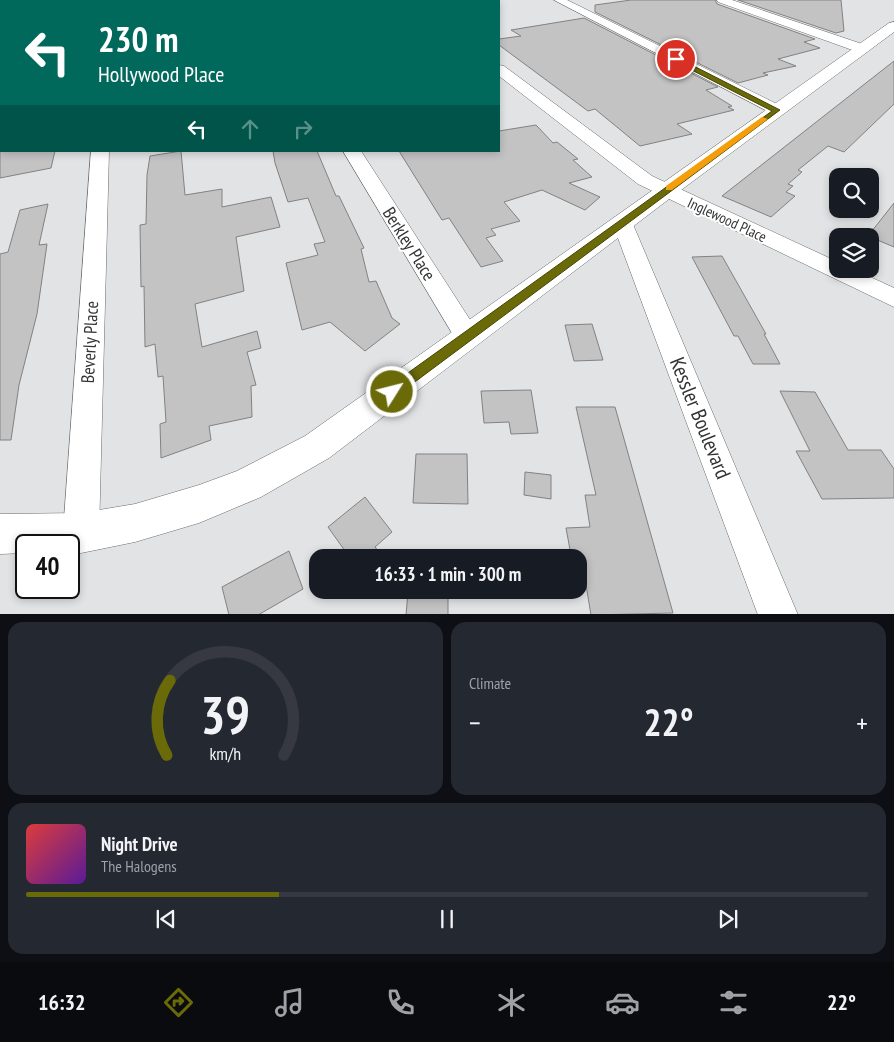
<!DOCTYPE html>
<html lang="en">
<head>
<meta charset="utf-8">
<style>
	body { margin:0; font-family:"PT Sans Narrow",sans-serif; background:#242831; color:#f1f3f6; height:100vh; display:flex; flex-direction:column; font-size:19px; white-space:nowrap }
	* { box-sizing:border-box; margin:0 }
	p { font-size:16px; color:#9ea1a6 }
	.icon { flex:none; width:28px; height:28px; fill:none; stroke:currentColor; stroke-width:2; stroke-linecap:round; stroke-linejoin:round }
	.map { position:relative; height:614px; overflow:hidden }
	.details { display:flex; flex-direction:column; gap:8px; padding:8px; background:#0d0f14; flex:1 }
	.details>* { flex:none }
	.hud { position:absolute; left:0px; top:0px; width:500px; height:152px; box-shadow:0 2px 8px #0003; background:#00695c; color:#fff; overflow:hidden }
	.tools { position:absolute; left:829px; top:168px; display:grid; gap:10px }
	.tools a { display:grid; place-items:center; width:50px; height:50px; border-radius:10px; background:#171b24; box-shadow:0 2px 8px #0003; font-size:25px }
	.speed { position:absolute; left:15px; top:534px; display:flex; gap:10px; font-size:25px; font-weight:700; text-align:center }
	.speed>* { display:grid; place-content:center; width:65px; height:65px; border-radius:50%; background:#171b24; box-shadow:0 2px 8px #0003; line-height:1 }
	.speed .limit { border:2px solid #111; border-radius:8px; background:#fff; color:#111 }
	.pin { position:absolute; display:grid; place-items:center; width:42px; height:42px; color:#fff; margin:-21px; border:2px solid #fff; border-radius:50%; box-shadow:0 1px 5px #0007 }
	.me { position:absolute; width:55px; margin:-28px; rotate:54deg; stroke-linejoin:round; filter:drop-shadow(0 0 4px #0008) }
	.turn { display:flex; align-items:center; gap:18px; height:105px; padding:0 15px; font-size:22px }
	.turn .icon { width:65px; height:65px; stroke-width:2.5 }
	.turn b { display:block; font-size:35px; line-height:42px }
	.lanes { display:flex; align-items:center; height:48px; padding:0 15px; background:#0003; justify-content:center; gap:25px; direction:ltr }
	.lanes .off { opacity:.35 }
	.big { font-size:38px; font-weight:800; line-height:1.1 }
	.details .card { flex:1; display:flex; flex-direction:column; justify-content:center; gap:8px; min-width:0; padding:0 18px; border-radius:15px; background:#242831 }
	.details .dial { align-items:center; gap:0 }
	.dial svg { height:130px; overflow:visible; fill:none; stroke:#363941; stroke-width:7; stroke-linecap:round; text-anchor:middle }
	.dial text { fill:#f1f3f6; stroke:none }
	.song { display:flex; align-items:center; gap:15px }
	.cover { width:60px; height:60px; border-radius:8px; background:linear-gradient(135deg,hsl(0 70% 55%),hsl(270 70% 35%)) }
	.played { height:5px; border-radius:2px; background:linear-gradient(90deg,#6a6a08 30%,#363941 30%) }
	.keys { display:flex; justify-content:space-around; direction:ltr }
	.heat { display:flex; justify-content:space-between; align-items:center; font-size:28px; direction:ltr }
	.details .tiles { flex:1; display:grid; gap:8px; grid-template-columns:1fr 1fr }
	.card:last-child { grid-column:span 2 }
	.trip { position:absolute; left:309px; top:549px; width:278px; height:50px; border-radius:15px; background:#171b24; box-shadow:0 2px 8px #0003; font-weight:800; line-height:50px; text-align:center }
	.tab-bar { display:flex; height:80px; justify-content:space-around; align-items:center; background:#090b0e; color:#9ea1a6 }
	.tab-bar .icon { width:35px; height:35px }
	.tab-bar .on { color:#6a6a08 }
	.tab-bar b { font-size:22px; color:#f1f3f6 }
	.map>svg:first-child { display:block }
	.building { fill:#c4c3c4; stroke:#838283 }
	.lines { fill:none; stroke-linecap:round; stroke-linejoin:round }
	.minor-casing { stroke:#6a6b6c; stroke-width:1 }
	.tertiary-casing { stroke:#6a6b6c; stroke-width:1 }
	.minor { fill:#fff; fill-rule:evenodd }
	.tertiary { fill:#fff; fill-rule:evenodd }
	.route { fill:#6a6a08; stroke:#454505 }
	.slow { fill:#f59e0b }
	.labels { text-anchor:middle; stroke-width:4; stroke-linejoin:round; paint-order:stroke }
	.far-street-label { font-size:15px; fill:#333435; stroke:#fff }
	.street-label { font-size:18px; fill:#333435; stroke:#fff }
	.near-street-label { font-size:21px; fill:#333435; stroke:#fff }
</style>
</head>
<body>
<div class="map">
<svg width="894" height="615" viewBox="0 0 894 615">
	<rect width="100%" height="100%" fill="#e1e3e4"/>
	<path class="building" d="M631 0H715L717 4 815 39 804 42 820 48 778 59 796 66 763 73 768 75 738 83 595 12V5Z
		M738 0H841L844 31 836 33Z
		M584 18 718 87 706 90 732 106 728 107 734 110 677 124 692 134 640 146 595 109 588 111 499 45V39L521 36 511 30Z
		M894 61V104L844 152 828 146 798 170 802 172 788 184 793 186 786 192 795 196 771 217 722 196Z
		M536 125 553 143 557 142 578 159 573 160 592 177 569 183 600 197 585 210 542 190 504 202 520 221 491 229 496 235 486 238 503 261 481 267 449 218 442 220 399 151H499V131Z
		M0 151H55L51 168 0 178Z
		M181 151 185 195 222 189V207L271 197 280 227 236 237 244 291 195 304 202 347 257 331 261 348 247 352 256 385 251 386 252 417 209 426 211 440 161 458 160 424 166 422 163 376 158 377 155 344 145 347 144 286 141 287 140 225 146 224 147 175 150 156Z
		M273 151H317L336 196H339L364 248 361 249 369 282 376 281 392 318 400 324 365 351 330 322 302 330 286 263 318 255 314 244 325 242 308 198 288 202 275 163Z
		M894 203V247L868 236Z
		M48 204 39 245 47 244 37 314 19 385 11 440H0V254L8 252 20 210Z
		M722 256 766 334H764L780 364H753L738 336H734L692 257Z
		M592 324 603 360 574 361 565 325Z
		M531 390 538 433 511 434 509 422 484 423 481 391Z
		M780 391 815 392 848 450H881L894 469V498L822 499 796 451H810Z
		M576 407H615L673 613 591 615 581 555H571L566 528 590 527 585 495H596Z
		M416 454H467L468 504 413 503Z
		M525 472 551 475V499L524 495Z
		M365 497 392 532 375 547 384 558H350L328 527Z
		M289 551 303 589 258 615H229L222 587Z
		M408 592 448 593V615H406Z"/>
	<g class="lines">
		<defs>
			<path id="minor" d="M101 0H111V1H101Z
				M253 0H264V1H254Z
				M404 0H416V1H405Z
				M554 0H567L783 107 785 110 783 113H771Z
				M717 0H732L868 46 869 49 863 53 858 52 718 2Z
				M499 65 504 66 652 176 838 262V269H853L894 288V307L638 184 499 76Z
				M91 151H109L99 533 94 546 81 551 69 546 63 533Z
				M343 151H361L476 329 480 336 476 343 467 346 458 343Z
				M622 216 629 217 632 222 798 615H758L612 222 615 217Z"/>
			<path id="tertiary" d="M894 22V32L673 196 329 458 261 497 199 523 135 542 81 553H69V545H26V553L0 554V514L81 513 135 504 199 485 237 471 305 436 889 23Z"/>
		</defs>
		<use href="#minor" class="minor-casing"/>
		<use href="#tertiary" class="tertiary-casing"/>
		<use href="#minor" class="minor"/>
		<use href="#tertiary" class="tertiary"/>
	</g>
	<path class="route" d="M674 58H678L780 110 396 396 392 397 387 396 385 392 387 388 772 111 674 61Z"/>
	<path class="slow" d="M762 117 768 119 672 190H666V186Z"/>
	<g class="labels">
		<g class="far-street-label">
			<text transform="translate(727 220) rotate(25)" y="5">Inglewood Place</text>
		</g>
		<g class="street-label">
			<text transform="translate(409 244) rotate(58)" y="6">Berkley Place</text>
			<text transform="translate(90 342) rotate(-87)" y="6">Beverly Place</text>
		</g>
		<g class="near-street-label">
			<text transform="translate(700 418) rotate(68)" y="7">Kessler Boulevard</text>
		</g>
	</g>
</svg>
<div class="tools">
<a><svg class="icon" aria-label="search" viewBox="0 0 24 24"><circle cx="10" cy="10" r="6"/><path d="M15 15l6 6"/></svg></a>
<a><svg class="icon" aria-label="layers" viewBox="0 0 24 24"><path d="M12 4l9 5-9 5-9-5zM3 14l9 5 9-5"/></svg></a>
</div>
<div class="speed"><div class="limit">40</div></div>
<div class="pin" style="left:676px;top:59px;background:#d93025"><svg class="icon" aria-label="arrive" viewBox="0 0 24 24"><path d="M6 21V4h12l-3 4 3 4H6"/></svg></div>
<svg class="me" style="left:392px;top:392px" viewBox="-20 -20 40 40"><circle r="17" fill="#6a6a08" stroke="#fff" stroke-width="3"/><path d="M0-11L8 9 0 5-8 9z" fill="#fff"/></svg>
<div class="trip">16:33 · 1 min · 300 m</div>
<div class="hud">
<div class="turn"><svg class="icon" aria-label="left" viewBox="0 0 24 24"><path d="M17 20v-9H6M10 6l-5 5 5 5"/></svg><div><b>230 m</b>Hollywood Place</div></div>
<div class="lanes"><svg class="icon" aria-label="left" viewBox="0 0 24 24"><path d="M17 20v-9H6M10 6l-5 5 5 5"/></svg><svg class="icon off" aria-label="ahead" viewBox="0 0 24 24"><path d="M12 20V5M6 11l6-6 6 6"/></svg><svg class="icon off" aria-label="right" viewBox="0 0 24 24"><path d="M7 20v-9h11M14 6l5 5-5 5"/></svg></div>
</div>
</div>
<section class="details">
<div class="tiles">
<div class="card dial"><svg viewBox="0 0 100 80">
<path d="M14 69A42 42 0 1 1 86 69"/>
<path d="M14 69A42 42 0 0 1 16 23" stroke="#6a6a08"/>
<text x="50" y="56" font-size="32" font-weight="700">39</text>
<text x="50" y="72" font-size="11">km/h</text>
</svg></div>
<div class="card"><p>Climate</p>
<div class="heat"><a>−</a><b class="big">22°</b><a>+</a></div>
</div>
<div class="card">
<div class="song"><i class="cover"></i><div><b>Night Drive</b><p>The Halogens</p></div></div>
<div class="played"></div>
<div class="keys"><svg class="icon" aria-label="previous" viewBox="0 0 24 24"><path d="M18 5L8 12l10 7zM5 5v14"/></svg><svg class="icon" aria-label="pause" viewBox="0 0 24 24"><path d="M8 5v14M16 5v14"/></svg><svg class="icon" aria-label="next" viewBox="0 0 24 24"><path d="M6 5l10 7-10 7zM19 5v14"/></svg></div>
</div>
</div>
</section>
<nav class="tab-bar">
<b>16:32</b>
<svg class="icon on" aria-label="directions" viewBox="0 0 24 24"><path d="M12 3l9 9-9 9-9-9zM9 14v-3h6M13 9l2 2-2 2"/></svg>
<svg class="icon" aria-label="music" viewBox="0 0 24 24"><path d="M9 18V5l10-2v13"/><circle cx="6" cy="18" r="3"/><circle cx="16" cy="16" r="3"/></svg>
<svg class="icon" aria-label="phone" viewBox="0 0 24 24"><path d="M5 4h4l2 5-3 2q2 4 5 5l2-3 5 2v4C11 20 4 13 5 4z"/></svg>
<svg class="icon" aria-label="climate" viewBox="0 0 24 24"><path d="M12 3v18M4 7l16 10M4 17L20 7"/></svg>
<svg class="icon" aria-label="car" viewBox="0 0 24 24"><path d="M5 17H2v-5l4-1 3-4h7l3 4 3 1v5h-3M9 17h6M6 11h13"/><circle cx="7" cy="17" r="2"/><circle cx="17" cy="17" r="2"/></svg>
<svg class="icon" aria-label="filters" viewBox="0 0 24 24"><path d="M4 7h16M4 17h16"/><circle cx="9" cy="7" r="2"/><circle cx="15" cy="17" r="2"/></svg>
<b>22°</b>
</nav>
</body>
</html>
